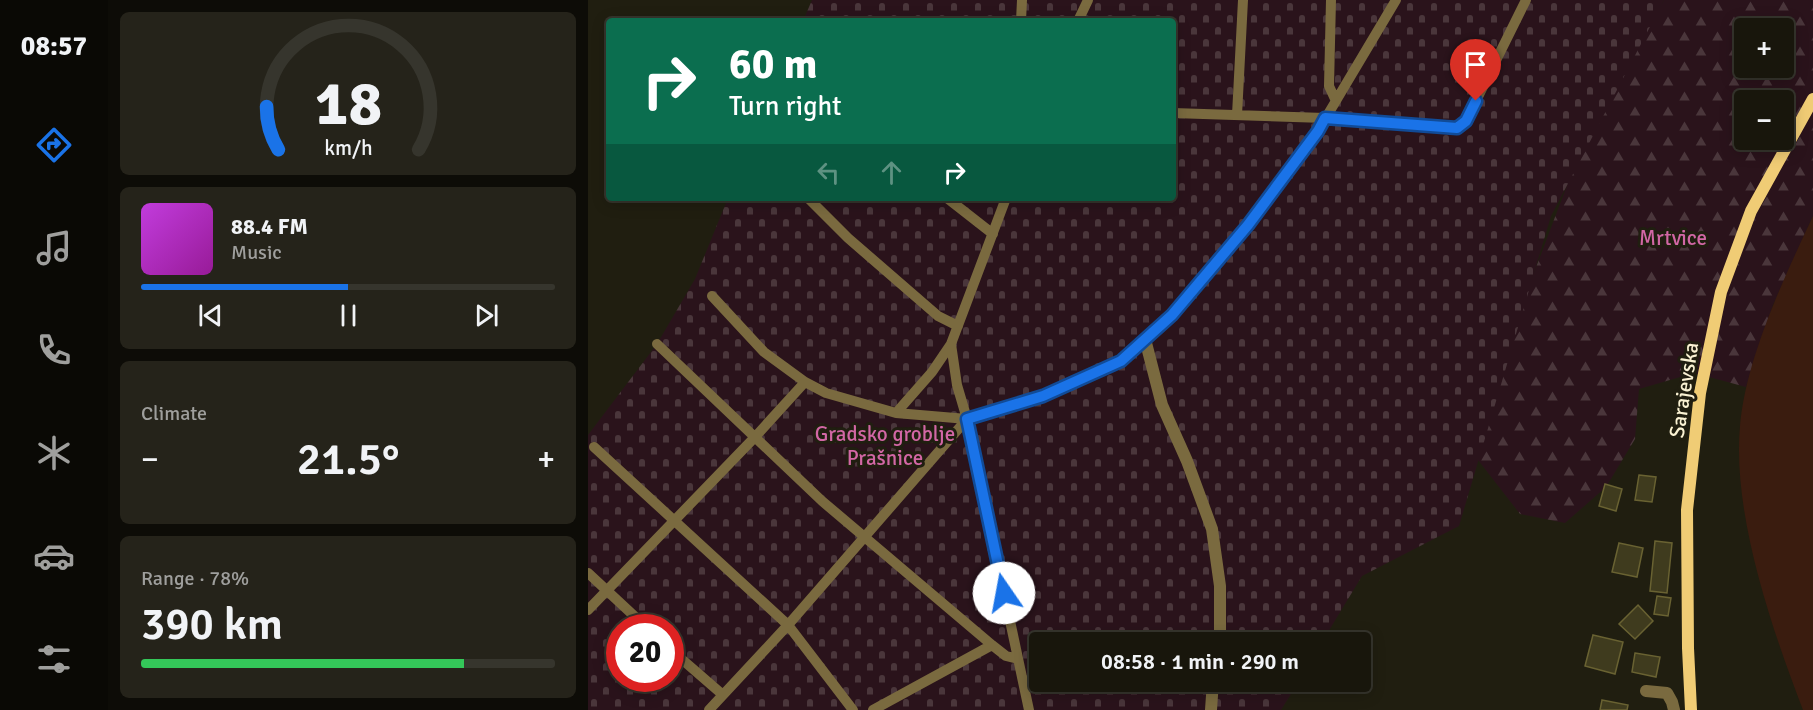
<!DOCTYPE html>
<html lang="en">
<head>
<meta charset="utf-8">
<style>
	body { margin:0; font-family:Signika,sans-serif; background:#25231a; color:#f1f3f6; height:100vh; display:flex; flex-direction:column; font-size:22px; white-space:nowrap }
	* { box-sizing:border-box; margin:0 }
	p { font-size:20px; color:#9f9f9d }
	.icon { flex:none; width:33px; height:33px; fill:none; stroke:currentColor; stroke-width:2; stroke-linecap:round; stroke-linejoin:round }
	.map { position:relative; flex:1; overflow:hidden }
	.drawer { display:flex; flex-direction:column; gap:12px; padding:12px; background:#0d0c07; width:480px }
	.drawer>* { flex:none }
	.guide { position:absolute; left:18px; top:18px; width:570px; height:183px; border-radius:6px; box-shadow:0 3px 15px #0003,0 0 0 2px #36352d; background:#0b6e4f; color:#fff; overflow:hidden }
	.tools { position:absolute; left:1146px; top:18px; display:grid; gap:12px }
	.tools a { display:grid; place-items:center; width:60px; height:60px; border-radius:6px; background:#18160c; box-shadow:0 3px 15px #0003,0 0 0 2px #36352d; font-size:30px }
	.speed { position:absolute; left:18px; top:614px; display:flex; gap:12px; font-size:30px; font-weight:700; text-align:center }
	.speed>* { display:grid; place-content:center; width:78px; height:78px; border-radius:50%; background:#18160c; box-shadow:0 3px 15px #0003,0 0 0 2px #36352d; line-height:1 }
	.speed .limit { border:9px solid #d22; background:#fff; color:#111 }
	.pin { position:absolute; display:grid; place-items:center; width:51px; height:51px; color:#fff; margin:-62px -26px; border-radius:50% 50% 50% 0; rotate:-45deg; box-shadow:0 0 6px #0007 }
	.pin .icon { rotate:45deg }
	.me { position:absolute; width:66px; margin:-33px; rotate:348deg; stroke-linejoin:round; filter:drop-shadow(0 0 4px #0008) }
	.turn { display:flex; align-items:center; gap:21px; height:126px; padding:0 24px; font-size:27px }
	.turn .icon { width:78px; height:78px; stroke-width:2.5 }
	.turn b { display:block; font-size:42px; line-height:51px }
	.lanes { display:flex; align-items:center; height:57px; padding:0 24px; background:#0003; justify-content:center; gap:30px; direction:ltr }
	.lanes .off { opacity:.35 }
	.big { font-size:45px; font-weight:600; line-height:1.1 }
	.drawer .card { flex:1; display:flex; flex-direction:column; justify-content:center; gap:9px; min-width:0; padding:0 21px; border-radius:9px; background:#25231a }
	.drawer .dial { align-items:center; gap:0 }
	.dial svg { height:156px; overflow:visible; fill:none; stroke:#36352d; stroke-width:7; stroke-linecap:round; text-anchor:middle }
	.dial text { fill:#f1f3f6; stroke:none }
	.song { display:flex; align-items:center; gap:18px }
	.cover { width:72px; height:72px; border-radius:9px; background:linear-gradient(135deg,hsl(290 70% 55%),hsl(300 70% 35%)) }
	.played { height:6px; border-radius:3px; background:linear-gradient(90deg,#1a73e8 50%,#36352d 50%) }
	.keys { display:flex; justify-content:space-around; direction:ltr }
	.heat { display:flex; justify-content:space-between; align-items:center; font-size:33px; direction:ltr }
	.charge { height:9px; border-radius:4px; background:linear-gradient(90deg,#34c759 78%,#36352d 0) }
	.trip { position:absolute; left:441px; top:632px; width:342px; height:60px; border-radius:6px; background:#18160c; box-shadow:0 3px 15px #0003,0 0 0 2px #36352d; font-weight:600; line-height:60px; text-align:center }
	main { display:flex; flex:1; min-height:0 }
	.tab-bar { display:flex; flex-direction:column; width:108px; justify-content:space-around; align-items:center; background:#0a0905; color:#9f9f9d }
	.tab-bar .icon { width:42px; height:42px }
	.tab-bar .current { color:#1a73e8 }
	.tab-bar b { font-size:27px; color:#f1f3f6 }
	.map>svg:first-child { display:block }
	.forest { fill:url(#forest-firs); fill-rule:evenodd }
	.cemetery { fill:url(#cemetery-stones); fill-rule:evenodd }
	.water { fill:#3a1c0f }
	.building { fill:#3f3b1e; stroke:#696232; stroke-width:1.5 }
	.lines { fill:none; stroke-linecap:round; stroke-linejoin:round }
	.service { stroke:#7a6a3f; stroke-width:10 }
	.pedestrian { stroke:#7a6a3f; stroke-width:12 }
	.minor { stroke:#7a6a3f; stroke-width:12 }
	.secondary { stroke:#f0cc75; stroke-width:12 }
	.route-casing { stroke:#114b97; stroke-width:15 }
	.route { stroke:#1a73e8; stroke-width:10 }
	.labels { text-anchor:middle; stroke-width:6; stroke-linejoin:round; paint-order:stroke }
	.park-label { font-size:21px; fill:#d267a5; stroke:#201e10 }
	.street-label { font-size:21px; fill:#faf2d3; stroke:#201e10 }
</style>
</head>
<body>
<main>
<nav class="tab-bar">
<b>08:57</b>
<svg class="icon current" aria-label="directions" viewBox="0 0 24 24"><path d="M12 3l9 9-9 9-9-9zM9 14v-3h6M13 9l2 2-2 2"/></svg>
<svg class="icon" aria-label="music" viewBox="0 0 24 24"><path d="M9 18V5l10-2v13"/><circle cx="6" cy="18" r="3"/><circle cx="16" cy="16" r="3"/></svg>
<svg class="icon" aria-label="phone" viewBox="0 0 24 24"><path d="M5 4h4l2 5-3 2q2 4 5 5l2-3 5 2v4C11 20 4 13 5 4z"/></svg>
<svg class="icon" aria-label="climate" viewBox="0 0 24 24"><path d="M12 3v18M4 7l16 10M4 17L20 7"/></svg>
<svg class="icon" aria-label="car" viewBox="0 0 24 24"><path d="M5 17H2v-5l4-1 3-4h7l3 4 3 1v5h-3M9 17h6M6 11h13"/><circle cx="7" cy="17" r="2"/><circle cx="17" cy="17" r="2"/></svg>
<svg class="icon" aria-label="filters" viewBox="0 0 24 24"><path d="M4 7h16M4 17h16"/><circle cx="9" cy="7" r="2"/><circle cx="15" cy="17" r="2"/></svg>
</nav>
<section class="drawer">
<div class="card dial"><svg viewBox="0 0 100 80">
<path d="M14 69A42 42 0 1 1 86 69"/>
<path d="M14 69A42 42 0 0 1 8 47" stroke="#1a73e8"/>
<text x="50" y="56" font-size="32" font-weight="700">18</text>
<text x="50" y="72" font-size="11">km/h</text>
</svg></div>
<div class="card">
<div class="song"><i class="cover"></i><div><b>88.4 FM</b><p>Music</p></div></div>
<div class="played"></div>
<div class="keys"><svg class="icon" aria-label="previous" viewBox="0 0 24 24"><path d="M18 5L8 12l10 7zM5 5v14"/></svg><svg class="icon" aria-label="pause" viewBox="0 0 24 24"><path d="M8 5v14M16 5v14"/></svg><svg class="icon" aria-label="next" viewBox="0 0 24 24"><path d="M6 5l10 7-10 7zM19 5v14"/></svg></div>
</div>
<div class="card"><p>Climate</p>
<div class="heat"><a>−</a><b class="big">21.5°</b><a>+</a></div>
</div>
<div class="card"><p>Range · 78%</p><b class="big">390 km</b><div class="charge"></div></div>
</section>
<div class="map">
<svg width="1225" height="710" viewBox="0 0 1225 710">
	<defs>
		<pattern id="forest-firs" width="22" height="20" patternUnits="userSpaceOnUse" patternTransform="scale(1.5)"><rect width="22" height="20" fill="#2a131b"/><path d="M5 1l3.5 6h-7zM16 11l3.5 6h-7z" fill="#4a363b"/></pattern>
		<pattern id="cemetery-stones" width="16" height="16" patternUnits="userSpaceOnUse" patternTransform="scale(1.5)"><rect width="16" height="16" fill="#2a131b"/><path d="M2 7V4a2 2 0 0 1 4 0v3zM10 15v-3a2 2 0 0 1 4 0v3z" fill="#4a363b"/></pattern>
	</defs>
	<rect width="100%" height="100%" fill="#201e10"/>
	<path class="forest" d="M1076 0H1225V216L1185 305 1158 387 1106 373 1051 389 1047 439 1018 487 977 523 932 514 890 460 944 278 998 135ZM1156 28H1196V68H1156ZM1156 100H1196V140H1156Z"/>
	<path class="cemetery" d="M224 0H1076L963 216 871 526 774 576 734 642H452V681H711L693 710H0V435L69 344 107 279 140 198H585V21H215ZM32 627H82V678H32Z"/>
	<path class="water" d="M1225 216V710H1215C1184 629 1144 514 1152 426 1158 358 1196 278 1225 216Z"/>
	<path class="building" d="M1051 475 1068 477 1064 502 1047 500Z
		M1017 484 1034 489 1028 511 1011 506Z
		M1067 541 1084 543 1079 593 1062 591Z
		M1031 543 1055 548 1049 577 1024 572Z
		M1069 596 1083 598 1080 616 1066 614Z
		M1050 605 1065 621 1047 639 1031 624Z
		M1005 635 1035 642 1027 674 997 666Z
		M1047 653 1072 657 1068 677 1044 672Z
		M1014 700 1040 705 1039 710H1012Z"/>
	<g class="lines">
		<path class="service" d="M743 0 741 86 747 99
			M433 21 434 0
			M490 21 500 0
			M585 113 737 118 869 128 878 121 938 0
			M649 115 655 0
			M220 198 260 238 350 316 370 326
			M359 198 405 234
			M418 198 363 344 369 385 379 419 441 710
			M124 296 176 352 217 382 238 393 308 413 379 419 455 395 533 361 584 315 660 226 730 131 808 0
			M69 344 234 501 404 645 418 656 430 659
			M308 413 344 372 363 344
			M6 447 200 625 265 710
			M0 573 58 627
			M0 610 167 437 217 382
			M82 649 135 695
			M121 710 200 625 379 419
			M285 710 404 645"/>
		<path class="pedestrian" d="M557 339 574 405 599 461 624 529 632 586V642
			M623 710 625 681"/>
		<path class="minor" d="M1058 691 1079 693 1084 702 1086 710"/>
		<path class="secondary" d="M1103 710 1100 648 1099 510 1112 393 1133 292 1163 211 1225 99"/>
	</g>
	<g class="lines">
		<defs>
			<path id="route" d="M416 593 379 419 455 396 533 361 584 315 660 225 730 131 737 118 869 128 878 121 888 101"/>
		</defs>
		<use href="#route" class="route-casing"/>
		<use href="#route" class="route"/>
	</g>
	<g class="labels">
		<g class="park-label">
			<text x="1085" y="245">Mrtvice</text>
			<text x="297" y="441">Gradsko groblje<tspan x="297" dy="24">Prašnice</tspan></text>
		</g>
		<g class="street-label">
			<text transform="translate(1096 390) rotate(-81)" y="7">Sarajevska</text>
		</g>
	</g>
</svg>
<div class="tools">
<a>+</a>
<a>−</a>
</div>
<div class="speed"><div class="limit">20</div></div>
<div class="pin" style="left:888px;top:101px;background:#d93025"><svg class="icon" aria-label="arrive" viewBox="0 0 24 24"><path d="M6 21V4h12l-3 4 3 4H6"/></svg></div>
<svg class="me" style="left:416px;top:593px" viewBox="-20 -20 40 40"><circle r="19" fill="#fff"/><path d="M0-13L10 11 0 6-10 11z" fill="#1a73e8"/></svg>
<div class="trip">08:58 · 1 min · 290 m</div>
<div class="guide">
<div class="turn"><svg class="icon" aria-label="right" viewBox="0 0 24 24"><path d="M7 20v-9h11M14 6l5 5-5 5"/></svg><div><b>60 m</b>Turn right</div></div>
<div class="lanes"><svg class="icon off" aria-label="left" viewBox="0 0 24 24"><path d="M17 20v-9H6M10 6l-5 5 5 5"/></svg><svg class="icon off" aria-label="ahead" viewBox="0 0 24 24"><path d="M12 20V5M6 11l6-6 6 6"/></svg><svg class="icon" aria-label="right" viewBox="0 0 24 24"><path d="M7 20v-9h11M14 6l5 5-5 5"/></svg></div>
</div>
</div>
</main>
</body>
</html>
